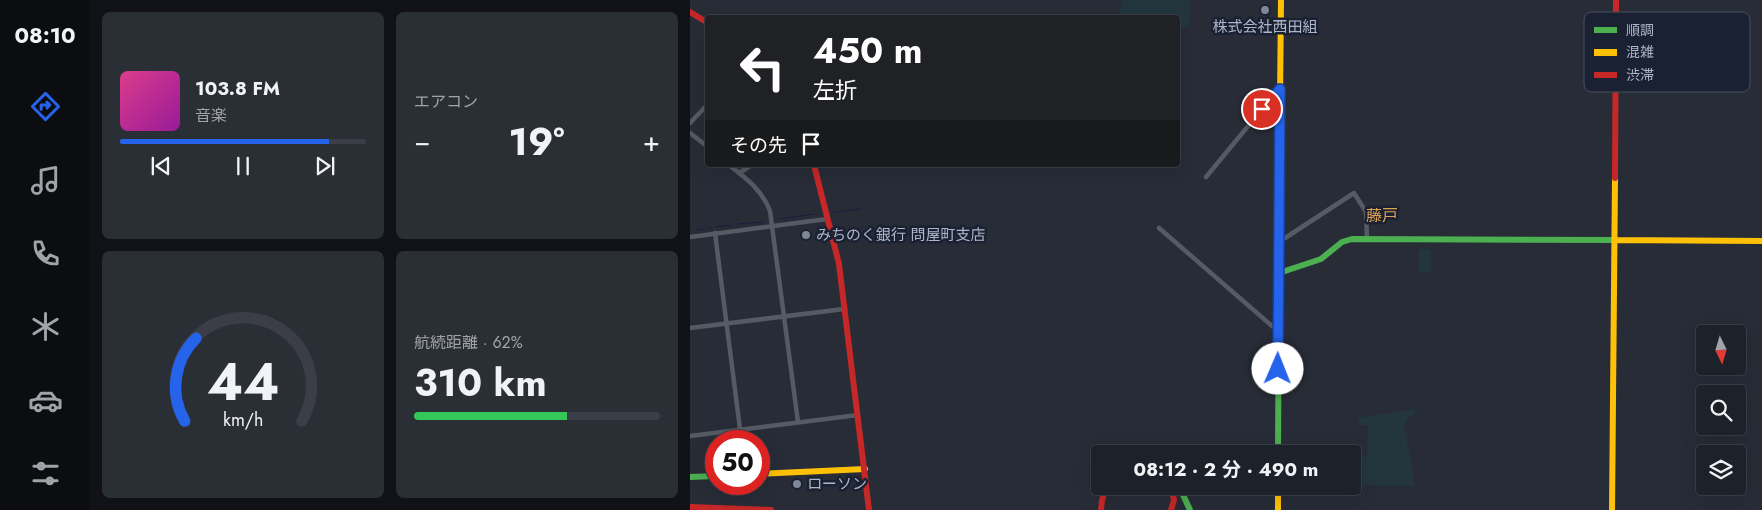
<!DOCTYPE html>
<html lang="ja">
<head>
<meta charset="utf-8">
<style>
	body { margin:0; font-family:Jost,"Noto Sans JP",sans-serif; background:#2a2e35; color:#f1f3f6; height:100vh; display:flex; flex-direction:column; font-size:19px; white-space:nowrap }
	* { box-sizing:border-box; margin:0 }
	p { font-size:16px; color:#a0a3a8 }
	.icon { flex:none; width:28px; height:28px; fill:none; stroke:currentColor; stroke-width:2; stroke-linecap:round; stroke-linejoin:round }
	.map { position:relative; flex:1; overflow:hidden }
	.panel { display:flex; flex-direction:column; gap:12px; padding:12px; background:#101217; width:600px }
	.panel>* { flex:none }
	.top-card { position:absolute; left:15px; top:15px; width:475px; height:152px; border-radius:5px; box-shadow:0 5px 20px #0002,0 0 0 1px #3b3e46; background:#202124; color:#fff; overflow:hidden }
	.needle { width:32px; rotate:175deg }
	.fabs { position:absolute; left:1006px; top:325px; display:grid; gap:10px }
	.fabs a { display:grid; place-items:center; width:50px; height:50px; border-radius:5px; background:#1d2129; box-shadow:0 5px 20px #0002,0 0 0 1px #3b3e46; font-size:25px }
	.speed { position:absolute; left:15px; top:430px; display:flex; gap:10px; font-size:25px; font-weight:700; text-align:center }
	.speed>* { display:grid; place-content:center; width:65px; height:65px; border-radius:50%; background:#1d2129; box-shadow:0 5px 20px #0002,0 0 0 1px #3b3e46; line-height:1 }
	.speed .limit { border:8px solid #d22; background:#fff; color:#111 }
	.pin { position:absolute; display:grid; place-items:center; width:42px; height:42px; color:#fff; margin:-21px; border:2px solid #fff; border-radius:50%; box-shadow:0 1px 5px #0007 }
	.me { position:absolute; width:55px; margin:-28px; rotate:1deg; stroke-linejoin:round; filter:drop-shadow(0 0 4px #0008) }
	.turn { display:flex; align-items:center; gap:18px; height:105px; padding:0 25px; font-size:22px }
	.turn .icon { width:65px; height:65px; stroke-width:2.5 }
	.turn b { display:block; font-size:35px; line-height:42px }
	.then { display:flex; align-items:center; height:48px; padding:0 25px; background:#0003; gap:10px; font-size:19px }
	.big { font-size:38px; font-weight:700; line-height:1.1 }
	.panel .tile { flex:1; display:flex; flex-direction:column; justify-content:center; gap:8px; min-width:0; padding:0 18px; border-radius:8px; background:#2a2e35 }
	.panel .dial { align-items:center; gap:0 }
	.dial svg { height:130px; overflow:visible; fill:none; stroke:#3b3e46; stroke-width:7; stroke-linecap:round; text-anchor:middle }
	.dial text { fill:#f1f3f6; stroke:none }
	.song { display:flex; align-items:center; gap:15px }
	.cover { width:60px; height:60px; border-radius:8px; background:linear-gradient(135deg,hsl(330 70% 55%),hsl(300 70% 35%)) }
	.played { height:5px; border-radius:2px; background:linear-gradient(90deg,#2563eb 85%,#3b3e46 85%) }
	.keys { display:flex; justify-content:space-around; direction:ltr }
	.heat { display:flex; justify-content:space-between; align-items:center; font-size:28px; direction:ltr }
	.charge { height:8px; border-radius:4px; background:linear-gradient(90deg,#34c759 62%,#3b3e46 0) }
	.panel .tiles { flex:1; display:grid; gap:12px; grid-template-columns:repeat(2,1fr) }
	.trip { position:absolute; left:401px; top:445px; width:270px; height:50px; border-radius:5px; background:#1d2129; box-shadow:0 5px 20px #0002,0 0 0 1px #3b3e46; font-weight:700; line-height:50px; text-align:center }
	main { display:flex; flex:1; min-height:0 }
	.tab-bar { display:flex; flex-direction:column; width:90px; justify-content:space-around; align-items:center; background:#0c0d10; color:#a0a3a8 }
	.tab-bar .icon { width:35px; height:35px }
	.tab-bar .current { color:#2563eb }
	.tab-bar b { font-size:22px; color:#f1f3f6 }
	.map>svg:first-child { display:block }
	.green { fill:#23363e }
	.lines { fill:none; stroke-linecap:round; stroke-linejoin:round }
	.stream { stroke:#141f3c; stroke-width:1 }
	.street { stroke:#565a64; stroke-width:4.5 }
	.fast { stroke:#4caf50; stroke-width:6 }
	.slow { stroke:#ffc107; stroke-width:6 }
	.jam { stroke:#c62828; stroke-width:6 }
	.route-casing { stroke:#184099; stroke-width:12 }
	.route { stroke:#2563eb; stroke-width:9 }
	.poi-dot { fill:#7f8696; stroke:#192132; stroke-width:2 }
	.labels { text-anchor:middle; stroke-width:5; stroke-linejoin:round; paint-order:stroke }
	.poi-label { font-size:15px; fill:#afb6c9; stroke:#192132; text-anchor:start }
	.neighbourhood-label { font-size:16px; fill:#e0a254; stroke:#192132 }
	.key { fill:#192132; stroke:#464e5f; stroke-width:1 }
	.key-label { font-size:14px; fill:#afb6c9 }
</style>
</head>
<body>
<main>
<nav class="tab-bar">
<b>08:10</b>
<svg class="icon current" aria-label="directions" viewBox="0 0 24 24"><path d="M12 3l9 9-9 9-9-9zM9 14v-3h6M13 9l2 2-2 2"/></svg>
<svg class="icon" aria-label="music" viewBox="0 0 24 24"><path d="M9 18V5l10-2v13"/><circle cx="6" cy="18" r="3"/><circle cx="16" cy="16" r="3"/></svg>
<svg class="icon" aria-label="phone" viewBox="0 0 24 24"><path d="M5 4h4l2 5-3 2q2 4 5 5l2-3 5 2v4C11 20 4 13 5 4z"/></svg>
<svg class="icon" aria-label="climate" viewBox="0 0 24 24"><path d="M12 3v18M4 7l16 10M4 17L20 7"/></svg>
<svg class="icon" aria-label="car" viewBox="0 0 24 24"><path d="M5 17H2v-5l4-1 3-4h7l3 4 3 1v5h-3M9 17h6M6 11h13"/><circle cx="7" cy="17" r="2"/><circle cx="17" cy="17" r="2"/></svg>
<svg class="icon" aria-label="filters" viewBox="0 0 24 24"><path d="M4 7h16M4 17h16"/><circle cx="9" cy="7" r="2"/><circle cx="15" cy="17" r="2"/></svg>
</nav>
<section class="panel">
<div class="tiles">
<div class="tile">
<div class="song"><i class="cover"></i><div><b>103.8 FM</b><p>音楽</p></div></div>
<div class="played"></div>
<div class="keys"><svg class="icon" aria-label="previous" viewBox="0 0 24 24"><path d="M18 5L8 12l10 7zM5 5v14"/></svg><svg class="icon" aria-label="pause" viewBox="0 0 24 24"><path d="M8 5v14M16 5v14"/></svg><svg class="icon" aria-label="next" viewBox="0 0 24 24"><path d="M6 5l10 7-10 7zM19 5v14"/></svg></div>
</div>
<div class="tile"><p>エアコン</p>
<div class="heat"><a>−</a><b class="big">19°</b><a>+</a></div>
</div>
<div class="tile dial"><svg viewBox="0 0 100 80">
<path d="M14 69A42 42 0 1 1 86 69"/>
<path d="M14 69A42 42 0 0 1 21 18" stroke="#2563eb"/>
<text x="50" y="56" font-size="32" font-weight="700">44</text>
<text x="50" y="72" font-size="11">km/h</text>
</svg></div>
<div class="tile"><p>航続距離 · 62%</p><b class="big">310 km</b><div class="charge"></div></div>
</div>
</section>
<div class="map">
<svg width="1072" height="510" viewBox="0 0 1072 510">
	<rect width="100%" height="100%" fill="#272c37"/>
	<path class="green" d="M432 0H500L499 27H488V18L429 17Z
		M729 249H741L740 273 728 272Z
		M725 409V415L718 418 714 424 725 486 666 485 667 455H677L678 425H669V418Z"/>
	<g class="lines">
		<path class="stream" d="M144 212 171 209
			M90 219 124 214
			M48 224 73 222
			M26 227 40 225
			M18 228H21
			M7 230 14 229
			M0 231H1"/>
		<path class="street" d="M0 123 18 104
			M0 133 18 147
			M39 165C56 178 72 190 80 211L108 422
			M49 173 62 165
			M516 177 583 96 590 89
			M469 228 589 332
			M25 233 50 429
			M0 237 137 219
			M589 242 664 193 676 212 677 239
			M0 328 154 309
			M0 436 168 415"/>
		<path class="fast" d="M589 273 631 259 652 242 662 239 925 240
			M588 454 590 101
			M0 477 26 476
			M489 486 500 510"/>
		<path class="slow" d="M590 101 591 0
			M925 240 1072 241
			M69 474 175 469
			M588 486V510
			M922 510 925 178"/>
		<path class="jam" d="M0 12 18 23
			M124 165 149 264 179 510
			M925 178 926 0
			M481 486 484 500 481 510
			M0 507 81 510
			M411 510 412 500 417 486"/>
	</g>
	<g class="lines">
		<defs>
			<path id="route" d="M572 109 590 89 588 369"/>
		</defs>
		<use href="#route" class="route-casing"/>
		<use href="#route" class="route"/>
	</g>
	<g class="poi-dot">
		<circle cx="575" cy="10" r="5"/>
		<circle cx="116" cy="235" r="5"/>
		<circle cx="107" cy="484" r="5"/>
	</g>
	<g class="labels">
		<g class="poi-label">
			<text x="575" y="32" text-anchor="middle">株式会社西田組</text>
			<text x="126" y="240">みちのく銀行 問屋町支店</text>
			<text x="117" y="489">ローソン</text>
		</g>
		<g class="neighbourhood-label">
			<text x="692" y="221">藤戸</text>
		</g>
	</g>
	<rect x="894" y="12" width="166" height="80" rx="8" class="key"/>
	<rect x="904" y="27" width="23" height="6" fill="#4caf50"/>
	<rect x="904" y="49" width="23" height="7" fill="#ffc107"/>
	<rect x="904" y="72" width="23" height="6" fill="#c62828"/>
	<g class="key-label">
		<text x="936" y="35">順調</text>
		<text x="936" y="57">混雑</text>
		<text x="936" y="80">渋滞</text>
	</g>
</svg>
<div class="fabs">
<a><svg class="needle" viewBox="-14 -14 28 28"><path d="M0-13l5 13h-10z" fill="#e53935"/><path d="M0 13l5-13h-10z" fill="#a0a3a8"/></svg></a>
<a><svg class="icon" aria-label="search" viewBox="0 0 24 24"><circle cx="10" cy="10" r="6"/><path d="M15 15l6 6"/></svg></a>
<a><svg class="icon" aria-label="layers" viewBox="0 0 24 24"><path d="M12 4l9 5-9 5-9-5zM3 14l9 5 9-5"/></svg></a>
</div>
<div class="speed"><div class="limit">50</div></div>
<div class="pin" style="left:572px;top:109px;background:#d93025"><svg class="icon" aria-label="arrive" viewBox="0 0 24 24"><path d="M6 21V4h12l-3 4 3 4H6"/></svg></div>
<svg class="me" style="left:588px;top:369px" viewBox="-20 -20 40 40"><circle r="19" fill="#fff"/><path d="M0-13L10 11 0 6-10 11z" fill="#2563eb"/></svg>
<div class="trip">08:12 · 2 分 · 490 m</div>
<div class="top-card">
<div class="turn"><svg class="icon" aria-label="left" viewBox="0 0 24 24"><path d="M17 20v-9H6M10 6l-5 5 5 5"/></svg><div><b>450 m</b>左折</div></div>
<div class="then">その先<svg class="icon" aria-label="arrive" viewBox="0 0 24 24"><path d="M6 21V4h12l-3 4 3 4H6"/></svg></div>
</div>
</div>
</main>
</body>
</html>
